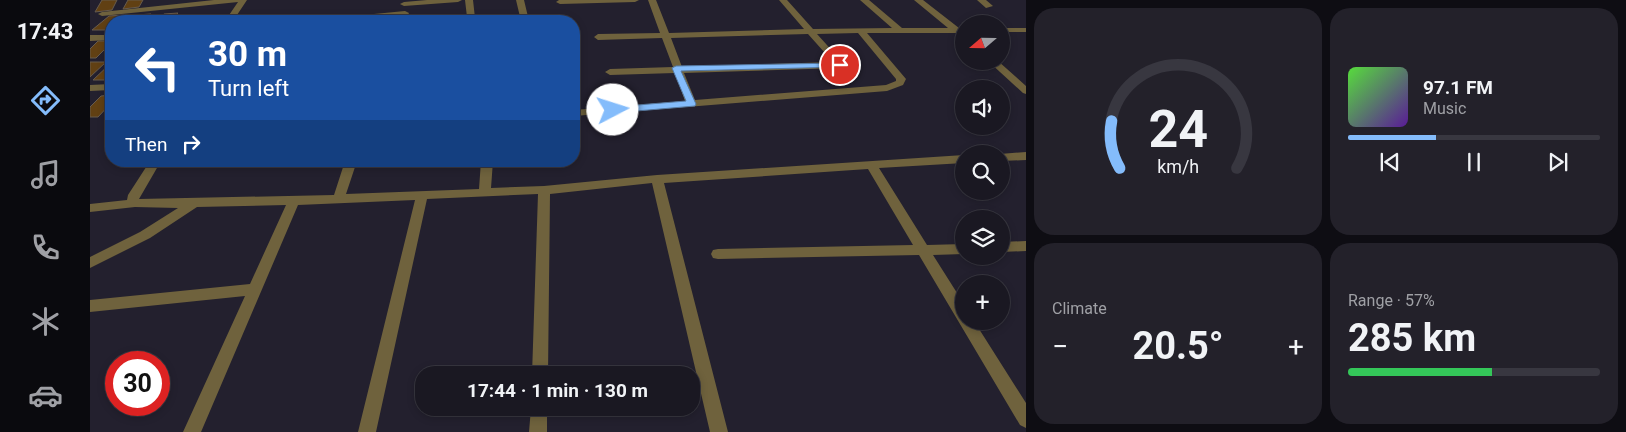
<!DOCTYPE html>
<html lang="en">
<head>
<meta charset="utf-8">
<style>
	body { margin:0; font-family:Roboto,sans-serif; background:#23212a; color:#f1f3f6; height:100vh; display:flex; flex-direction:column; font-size:19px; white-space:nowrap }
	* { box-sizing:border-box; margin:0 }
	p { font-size:16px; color:#9fa0a5 }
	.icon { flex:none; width:28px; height:28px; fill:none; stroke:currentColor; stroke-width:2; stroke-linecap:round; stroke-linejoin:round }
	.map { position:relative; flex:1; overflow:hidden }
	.sheet { display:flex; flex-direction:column; gap:8px; padding:8px; background:#0e0d13; width:600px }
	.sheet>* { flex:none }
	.hud { position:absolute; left:15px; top:15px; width:475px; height:152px; border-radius:20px; box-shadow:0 2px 8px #0003,0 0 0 1px #383740; background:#1a4fa0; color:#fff; overflow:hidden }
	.needle { width:32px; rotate:250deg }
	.buttons { position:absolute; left:865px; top:15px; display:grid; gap:10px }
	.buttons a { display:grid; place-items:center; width:55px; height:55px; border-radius:50%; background:#1a1822; box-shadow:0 2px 8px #0003,0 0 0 1px #383740; font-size:25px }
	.speed { position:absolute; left:15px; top:351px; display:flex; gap:10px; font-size:25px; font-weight:700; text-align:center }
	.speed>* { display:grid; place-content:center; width:65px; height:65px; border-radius:50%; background:#1a1822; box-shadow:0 2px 8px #0003,0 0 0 1px #383740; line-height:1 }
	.speed .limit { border:8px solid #d22; background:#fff; color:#111 }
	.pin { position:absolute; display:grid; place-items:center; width:42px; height:42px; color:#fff; margin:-21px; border:2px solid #fff; border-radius:50%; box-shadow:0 1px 5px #0007 }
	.me { position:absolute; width:55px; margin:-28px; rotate:85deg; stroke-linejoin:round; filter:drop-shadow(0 0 4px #0008) }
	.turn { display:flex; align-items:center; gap:18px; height:105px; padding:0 20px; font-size:22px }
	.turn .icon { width:65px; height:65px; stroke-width:2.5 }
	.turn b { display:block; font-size:35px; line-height:42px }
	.then { display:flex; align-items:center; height:48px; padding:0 20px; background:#0003; gap:10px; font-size:19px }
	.big { font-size:38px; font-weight:700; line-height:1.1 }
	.sheet .tile { flex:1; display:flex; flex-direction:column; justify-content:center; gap:8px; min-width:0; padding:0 18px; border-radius:20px; background:#23212a }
	.sheet .dial { align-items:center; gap:0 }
	.dial svg { height:130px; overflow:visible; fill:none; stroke:#383740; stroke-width:7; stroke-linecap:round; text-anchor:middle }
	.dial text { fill:#f1f3f6; stroke:none }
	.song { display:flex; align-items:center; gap:15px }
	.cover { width:60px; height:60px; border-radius:8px; background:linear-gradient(135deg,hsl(110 70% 55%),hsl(270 70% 35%)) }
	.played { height:5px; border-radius:2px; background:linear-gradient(90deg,#84bcfb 35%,#383740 35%) }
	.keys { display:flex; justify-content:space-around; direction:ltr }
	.heat { display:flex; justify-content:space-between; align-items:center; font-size:28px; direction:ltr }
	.charge { height:8px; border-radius:4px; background:linear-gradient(90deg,#34c759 57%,#383740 0) }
	.sheet .tiles { flex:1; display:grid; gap:8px; grid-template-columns:repeat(2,1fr) }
	.trip { position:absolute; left:325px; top:366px; width:285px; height:50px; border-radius:20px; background:#1a1822; box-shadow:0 2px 8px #0003,0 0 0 1px #383740; font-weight:700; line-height:50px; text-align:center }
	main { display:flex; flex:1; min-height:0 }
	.dock { display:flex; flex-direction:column; width:90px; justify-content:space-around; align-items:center; background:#0a0a0e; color:#9fa0a5 }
	.dock .icon { width:35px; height:35px }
	.dock .selected { color:#84bcfb }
	.dock b { font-size:22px; color:#f1f3f6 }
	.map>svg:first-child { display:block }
	.building { fill:#614013; stroke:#675b4d }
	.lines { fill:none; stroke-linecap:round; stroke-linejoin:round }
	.minor { fill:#6f623d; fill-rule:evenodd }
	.route { fill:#84bcfb; stroke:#567aa3 }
</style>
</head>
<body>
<main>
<nav class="dock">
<b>17:43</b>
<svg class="icon selected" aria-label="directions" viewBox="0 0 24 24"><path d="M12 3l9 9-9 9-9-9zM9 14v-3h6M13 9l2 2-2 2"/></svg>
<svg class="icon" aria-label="music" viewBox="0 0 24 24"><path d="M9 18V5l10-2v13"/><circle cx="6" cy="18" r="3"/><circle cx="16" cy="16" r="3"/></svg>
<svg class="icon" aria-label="phone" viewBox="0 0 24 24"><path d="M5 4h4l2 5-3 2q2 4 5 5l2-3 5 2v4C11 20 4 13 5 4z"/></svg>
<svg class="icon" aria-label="climate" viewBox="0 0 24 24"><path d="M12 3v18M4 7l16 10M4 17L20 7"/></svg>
<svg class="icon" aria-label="car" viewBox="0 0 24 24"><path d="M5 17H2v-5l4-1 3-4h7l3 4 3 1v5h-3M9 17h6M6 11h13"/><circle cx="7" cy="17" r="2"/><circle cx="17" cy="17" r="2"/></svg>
</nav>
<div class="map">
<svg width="936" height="432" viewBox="0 0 936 432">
	<rect width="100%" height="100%" fill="#23202e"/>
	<path class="building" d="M12 0H27L22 10 5 12Z
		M38 0H53L49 7 33 9Z
		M88 13 80 21H66L74 14Z
		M61 14 53 21H39L46 15Z
		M34 15 27 21H21V26L17 30H2L19 16Z
		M8 41H21V43L6 58H0V49Z
		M0 62H16L0 77Z
		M21 63 20 80H3Z
		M21 95V103L8 117H0V107L11 96Z"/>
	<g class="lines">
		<path class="minor" d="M124 0H157L143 21H135L148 2 12 16 8 14 12 12Z
			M337 0H372L368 2 314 6 310 4 314 2Z
			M375 0H383L385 18 379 21H368L377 17Z
			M426 0H434L439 21H431Z
			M469 0H549L545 2 470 4 466 2Z
			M558 0H566L579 33 714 29 689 0H697L723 29 802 28 770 0H779L812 28H858L824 0H833L869 28 874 29V33H777L816 79 813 85 797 91 484 116V110L595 101 585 73 520 75 515 72 520 69 583 67 572 38 508 40 504 37 508 34 570 33ZM768 33 806 79V81L796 85 605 100 594 73 750 68 755 65 727 34ZM718 34 743 62 592 67 581 38Z
			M887 0H896L903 6 896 8Z
			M315 11 319 13 318 15 254 21H228L232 19Z
			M911 28H936V32H911Z
			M0 35H21V40L0 41Z
			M898 61H908L936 86V94L933 93Z
			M21 84V90L0 91V85Z
			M936 152V160L911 161V154H910Z
			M874 155V163L789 168 837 245 874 244V254L843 255 874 304V321H884L936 403V428L930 425 829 255 628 259 623 258 621 254 623 250 628 249 823 245 778 169 574 183 638 432H620L562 183 460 194 458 375H442L448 194 337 199 286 432H268L325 200 208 205 111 432H93L155 296 0 312V300L160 284 196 205 107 207 60 238 0 268V257L50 232 88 208 45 207 0 212V204L37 200 38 195 60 161H71L49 199 244 195 255 161H267L256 194 389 189 391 161H403L401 188 454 186 567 175Z
			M936 241V251L911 252V242Z
			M441 408H457V432H439Z"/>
	</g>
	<path class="route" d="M750 63 753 64V67L591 71 606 104 605 106 523 113 518 110 523 107 596 101 582 68 586 66Z"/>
</svg>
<div class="buttons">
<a><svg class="needle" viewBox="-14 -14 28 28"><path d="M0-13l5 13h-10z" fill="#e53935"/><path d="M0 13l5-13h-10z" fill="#9fa0a5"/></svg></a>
<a><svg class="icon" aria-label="sound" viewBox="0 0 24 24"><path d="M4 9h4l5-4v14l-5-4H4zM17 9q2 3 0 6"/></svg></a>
<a><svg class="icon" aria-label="search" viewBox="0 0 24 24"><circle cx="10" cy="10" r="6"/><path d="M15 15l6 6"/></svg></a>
<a><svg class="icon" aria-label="layers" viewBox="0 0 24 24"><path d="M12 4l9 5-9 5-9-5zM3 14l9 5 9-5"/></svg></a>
<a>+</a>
</div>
<div class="speed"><div class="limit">30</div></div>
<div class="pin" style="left:750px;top:65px;background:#d93025"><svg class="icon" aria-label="arrive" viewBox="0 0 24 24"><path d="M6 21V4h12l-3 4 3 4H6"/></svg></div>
<svg class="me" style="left:523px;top:110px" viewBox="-20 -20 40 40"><circle r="19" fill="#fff"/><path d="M0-13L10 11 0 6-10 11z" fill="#84bcfb"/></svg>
<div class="trip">17:44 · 1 min · 130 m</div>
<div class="hud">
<div class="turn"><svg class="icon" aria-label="left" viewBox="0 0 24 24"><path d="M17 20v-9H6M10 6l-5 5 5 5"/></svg><div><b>30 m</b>Turn left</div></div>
<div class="then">Then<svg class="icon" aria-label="right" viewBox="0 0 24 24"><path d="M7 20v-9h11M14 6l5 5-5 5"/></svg></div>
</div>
</div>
<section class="sheet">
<div class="tiles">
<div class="tile dial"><svg viewBox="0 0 100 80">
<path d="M14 69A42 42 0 1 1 86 69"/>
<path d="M14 69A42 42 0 0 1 9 40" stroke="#84bcfb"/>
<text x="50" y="56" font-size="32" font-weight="700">24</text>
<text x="50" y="72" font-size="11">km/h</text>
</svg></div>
<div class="tile">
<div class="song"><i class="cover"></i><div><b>97.1 FM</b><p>Music</p></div></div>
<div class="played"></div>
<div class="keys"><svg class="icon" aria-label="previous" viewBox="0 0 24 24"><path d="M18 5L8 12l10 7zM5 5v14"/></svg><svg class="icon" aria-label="pause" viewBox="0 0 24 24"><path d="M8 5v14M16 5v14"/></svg><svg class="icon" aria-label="next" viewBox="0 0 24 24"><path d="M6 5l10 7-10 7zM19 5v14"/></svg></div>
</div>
<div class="tile"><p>Climate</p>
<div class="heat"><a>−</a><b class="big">20.5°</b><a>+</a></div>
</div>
<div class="tile"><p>Range · 57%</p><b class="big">285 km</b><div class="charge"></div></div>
</div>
</section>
</main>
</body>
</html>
